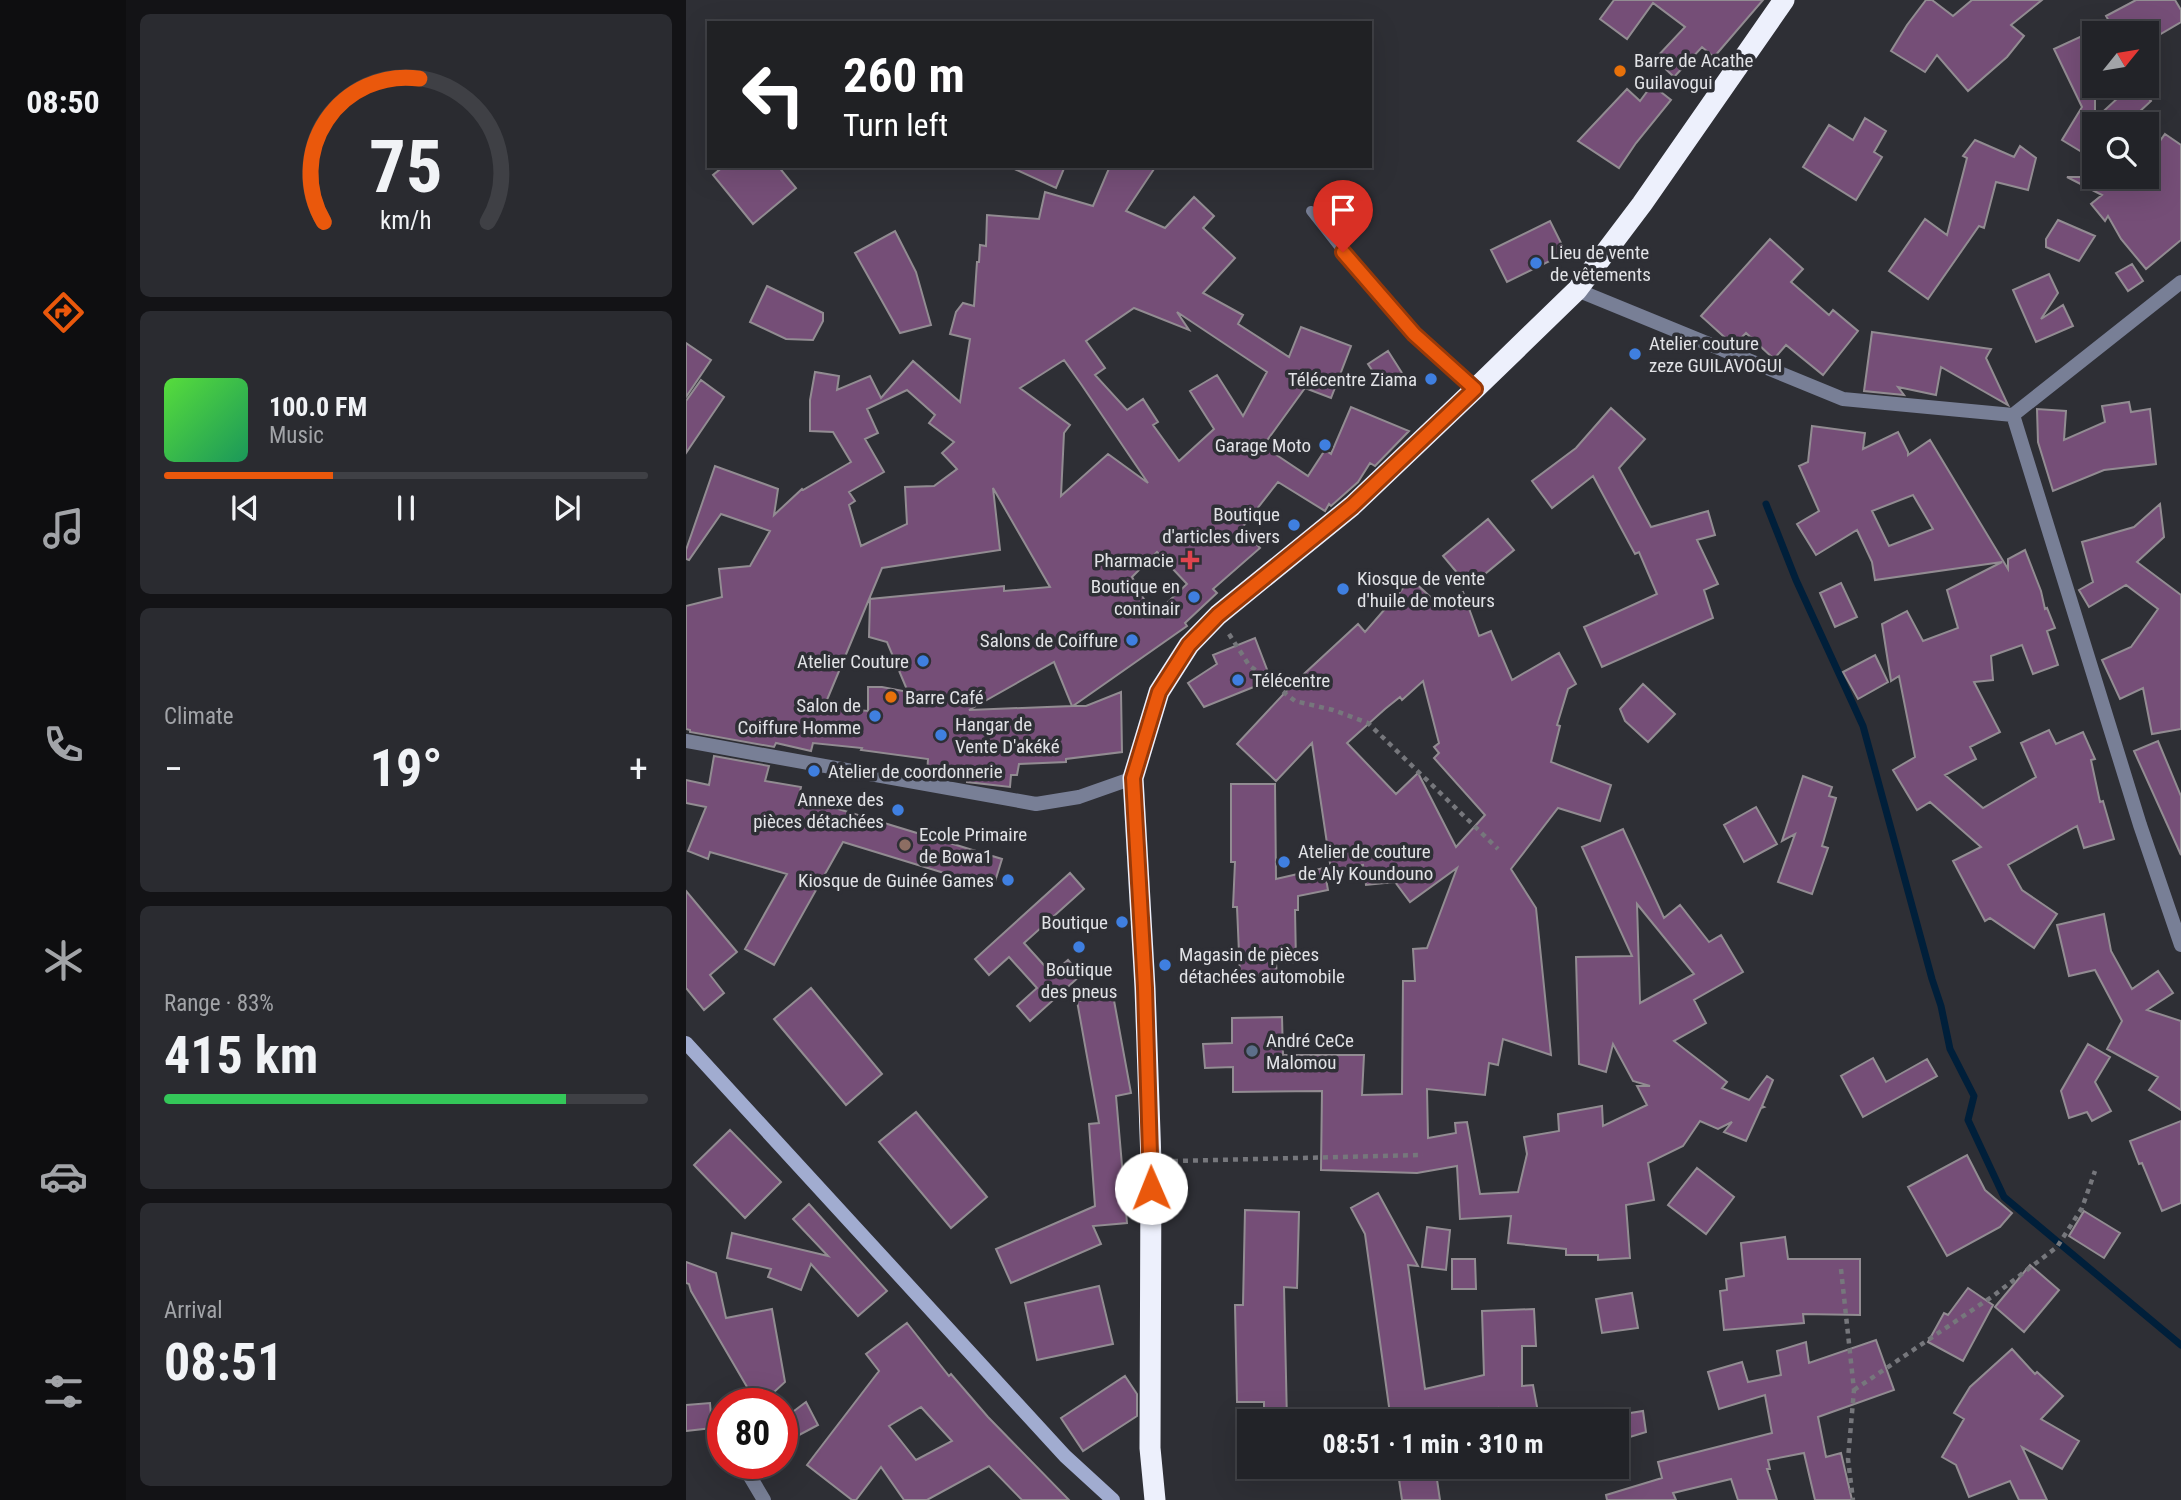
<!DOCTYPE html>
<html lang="en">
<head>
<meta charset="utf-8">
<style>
	body { margin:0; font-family:"Roboto Condensed",sans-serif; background:#2a2b30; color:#f1f3f6; height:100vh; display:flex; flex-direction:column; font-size:26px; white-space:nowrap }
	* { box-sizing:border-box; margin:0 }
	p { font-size:23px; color:#a2a4a8 }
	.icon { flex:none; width:38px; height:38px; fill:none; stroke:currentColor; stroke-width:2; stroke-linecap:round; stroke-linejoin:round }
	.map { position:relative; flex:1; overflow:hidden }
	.sheet { display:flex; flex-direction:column; gap:14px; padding:14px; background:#131316; width:560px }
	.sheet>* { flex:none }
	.hud { position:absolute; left:21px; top:21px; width:665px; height:147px; border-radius:0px; box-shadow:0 7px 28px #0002,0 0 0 2px #3f4045; background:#202124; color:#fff; overflow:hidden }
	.needle { width:46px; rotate:60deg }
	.buttons { position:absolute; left:1396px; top:21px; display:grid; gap:14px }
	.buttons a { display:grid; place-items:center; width:77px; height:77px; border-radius:0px; background:#222328; box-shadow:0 7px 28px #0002,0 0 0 2px #3f4045; font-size:35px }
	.speed { position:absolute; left:21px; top:1388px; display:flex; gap:14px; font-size:35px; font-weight:700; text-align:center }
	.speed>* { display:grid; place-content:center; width:91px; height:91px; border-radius:50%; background:#222328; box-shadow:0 7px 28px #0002,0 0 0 2px #3f4045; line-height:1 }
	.speed .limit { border:10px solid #d22; background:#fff; color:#111 }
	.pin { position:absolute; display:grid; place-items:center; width:60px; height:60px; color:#fff; margin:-72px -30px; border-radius:50% 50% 50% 0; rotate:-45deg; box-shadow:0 0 7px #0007 }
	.pin .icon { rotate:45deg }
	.me { position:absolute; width:77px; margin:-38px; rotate:359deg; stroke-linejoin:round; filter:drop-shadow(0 0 5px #0008) }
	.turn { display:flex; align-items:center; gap:24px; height:147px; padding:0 21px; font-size:32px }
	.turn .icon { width:91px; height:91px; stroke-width:2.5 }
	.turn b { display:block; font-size:49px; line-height:60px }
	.big { font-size:52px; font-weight:700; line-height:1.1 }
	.sheet .card { flex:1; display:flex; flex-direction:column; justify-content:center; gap:10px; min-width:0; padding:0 24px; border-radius:10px; background:#2a2b30 }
	.sheet .dial { align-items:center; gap:0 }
	.dial svg { height:182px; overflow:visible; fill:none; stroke:#3f4045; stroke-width:7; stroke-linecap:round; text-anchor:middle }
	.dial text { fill:#f1f3f6; stroke:none }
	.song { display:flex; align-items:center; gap:21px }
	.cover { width:84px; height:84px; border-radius:10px; background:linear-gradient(135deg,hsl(110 70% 55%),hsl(150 70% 35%)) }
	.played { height:7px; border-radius:4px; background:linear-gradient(90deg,#ea580c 35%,#3f4045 35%) }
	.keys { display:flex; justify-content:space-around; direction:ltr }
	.heat { display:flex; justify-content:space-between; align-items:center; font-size:38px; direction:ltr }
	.charge { height:10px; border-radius:5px; background:linear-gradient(90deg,#34c759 83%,#3f4045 0) }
	.trip { position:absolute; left:551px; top:1409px; width:392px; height:70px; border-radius:0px; background:#222328; box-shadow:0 7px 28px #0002,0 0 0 2px #3f4045; font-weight:700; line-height:70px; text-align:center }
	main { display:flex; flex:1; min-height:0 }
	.tabs { display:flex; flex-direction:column; width:126px; justify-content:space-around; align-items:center; background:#0e0e10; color:#a2a4a8 }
	.tabs .icon { width:49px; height:49px }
	.tabs .current { color:#ea580c }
	.tabs b { font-size:32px; color:#f1f3f6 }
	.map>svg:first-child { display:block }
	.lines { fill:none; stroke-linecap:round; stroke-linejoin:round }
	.stream { stroke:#001f3a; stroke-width:7 }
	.building { fill:#754e77; stroke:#928c92; stroke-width:2; fill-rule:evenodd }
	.path { stroke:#76777c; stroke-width:4.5; stroke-dasharray:5 5; stroke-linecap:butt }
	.lane { stroke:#787f96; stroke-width:10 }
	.street { stroke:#787f96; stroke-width:14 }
	.secondary { stroke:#a1acd0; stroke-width:14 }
	.highway { stroke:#edf0fc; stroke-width:21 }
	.route-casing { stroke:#983908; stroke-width:18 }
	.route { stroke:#ea580c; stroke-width:12 }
	.food-dot { fill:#e8710a; stroke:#2e2f35; stroke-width:2.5 }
	.shop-dot { fill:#3f7fe0; stroke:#2e2f35; stroke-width:2.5 }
	.health-dot { fill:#e0444e; stroke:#2e2f35; stroke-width:2.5 }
	.education-dot { fill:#8d6e63; stroke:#2e2f35; stroke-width:2.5 }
	.service-dot { fill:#5c6f8a; stroke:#2e2f35; stroke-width:2.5 }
	.labels { text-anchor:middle; stroke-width:7; stroke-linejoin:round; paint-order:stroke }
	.poi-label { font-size:19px; fill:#e1e2e6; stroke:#2e2f35; text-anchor:start }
</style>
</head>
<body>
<main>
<nav class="tabs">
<b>08:50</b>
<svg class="icon current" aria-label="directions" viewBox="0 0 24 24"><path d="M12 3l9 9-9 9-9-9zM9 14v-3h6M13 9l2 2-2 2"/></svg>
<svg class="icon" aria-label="music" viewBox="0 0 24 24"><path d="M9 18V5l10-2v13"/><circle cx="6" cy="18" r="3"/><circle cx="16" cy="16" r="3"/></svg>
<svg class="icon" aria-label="phone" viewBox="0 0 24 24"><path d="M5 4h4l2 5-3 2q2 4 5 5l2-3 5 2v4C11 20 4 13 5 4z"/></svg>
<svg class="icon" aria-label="climate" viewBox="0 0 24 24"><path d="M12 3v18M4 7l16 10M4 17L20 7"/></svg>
<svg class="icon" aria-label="car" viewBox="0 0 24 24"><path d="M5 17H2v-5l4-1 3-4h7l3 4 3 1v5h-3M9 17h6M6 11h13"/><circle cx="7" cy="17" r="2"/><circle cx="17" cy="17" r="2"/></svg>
<svg class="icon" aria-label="filters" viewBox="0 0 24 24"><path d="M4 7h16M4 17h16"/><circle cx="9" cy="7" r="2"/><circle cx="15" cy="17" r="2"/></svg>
</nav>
<section class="sheet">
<div class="card dial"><svg viewBox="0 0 100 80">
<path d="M14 69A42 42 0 1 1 86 69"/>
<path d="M14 69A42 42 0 0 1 56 6" stroke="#ea580c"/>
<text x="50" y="56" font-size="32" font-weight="700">75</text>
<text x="50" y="72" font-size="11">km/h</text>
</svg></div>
<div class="card">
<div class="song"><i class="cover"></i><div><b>100.0 FM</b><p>Music</p></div></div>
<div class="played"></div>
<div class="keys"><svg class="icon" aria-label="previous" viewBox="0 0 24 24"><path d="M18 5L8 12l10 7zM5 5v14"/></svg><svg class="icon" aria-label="pause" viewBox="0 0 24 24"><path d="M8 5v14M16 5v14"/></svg><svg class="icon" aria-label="next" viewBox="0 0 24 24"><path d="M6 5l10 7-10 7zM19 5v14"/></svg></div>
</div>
<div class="card"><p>Climate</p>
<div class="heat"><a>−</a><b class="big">19°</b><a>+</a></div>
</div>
<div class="card"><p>Range · 83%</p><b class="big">415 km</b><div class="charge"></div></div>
<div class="card"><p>Arrival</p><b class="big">08:51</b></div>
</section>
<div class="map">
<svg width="1495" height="1500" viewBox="0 0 1495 1500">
	<rect width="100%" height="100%" fill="#2e2f35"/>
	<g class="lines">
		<path class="stream" d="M1080 504 1110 580 1177 726 1246 979 1255 1006 1264 1049 1288 1096 1282 1120 1318 1197 1495 1345"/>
	</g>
	<path class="building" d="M928 0H1077L1028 57 1016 47 988 77 969 59 999 27 967 3 941 39 914 19Z
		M1240 0H1246L1267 16 1286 0H1356L1325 25 1338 36 1321 57 1282 91 1251 55 1239 72 1205 51 1221 25Z
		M1450 0H1489L1495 10V22L1461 42V33H1430L1420 16Z
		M1409 30V119L1445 86H1451L1465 101 1451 114 1465 124H1409V160L1376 140 1396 107 1368 49Z
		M966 85 985 100 950 143 933 168 892 141 941 89 954 101Z
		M1179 118 1200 131 1188 152 1196 157 1170 200 1117 167 1143 125 1167 140Z
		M1479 134 1495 145V240L1460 269 1435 239 1422 216 1419 221 1405 204 1416 195 1381 177H1461V159Z
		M1289 140 1328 157 1334 146 1350 158 1342 190 1310 182 1298 228 1293 226 1242 299 1203 271 1239 219 1261 235 1281 158 1277 156Z
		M38 166H92L110 188 67 224 27 175Z
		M322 166H379L370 188Z
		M424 166H470L440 211 479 228 508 197 528 216 517 228 549 258 517 293 557 315 552 324 603 357 615 327 665 346 645 398 619 388 577 446 622 476 639 450 645 454 665 407 723 431 689 466 684 463 672 482 645 506 643 504 639 511 592 482 556 528 574 548 527 589 531 593 499 623 501 626 387 706H400L435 692 436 752 380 759V762L333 764 331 775H325L324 787 281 782V779L241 775 242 759 175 750 176 748 127 743 125 751 90 743 88 747 4 732V730L0 729V606L36 597 33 569 64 566 84 531 35 514 3 560 0 559V550L29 466 92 489 88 515 116 489 117 490 165 462 147 432 124 431V400L129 372 153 376 151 390 184 376 195 398 227 361 274 402 284 339 264 334 270 312 277 303 288 306 291 262H293L294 245 300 246 301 215 353 219 359 192 407 206ZM448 308 503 330 491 312 581 372 557 416 531 375 504 391 528 429 493 461 467 425 472 422 457 399 441 410 409 375 419 368 400 341ZM378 360 395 384 462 483 422 454 375 496 378 433 384 425 334 388ZM221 390 249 415 243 423 268 442 256 453 271 469 248 486 219 487 221 524 175 546 163 505 169 501 163 492 198 472 179 439 192 433 181 409ZM307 488 364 587 318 591V586L184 599 183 637 201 642 222 692 196 687H182V711L138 707 196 568 314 550ZM471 552 501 584 467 616 446 577ZM368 662 386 706 283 710Z
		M1372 220 1409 236 1393 261 1360 247V239Z
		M864 221 880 253 821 282 805 250Z
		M209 231 230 272 245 325 214 333 169 253Z
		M1084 239 1117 269 1105 282 1143 315 1147 310 1172 331 1137 375 1100 345 1088 359 1060 333 1049 344 1045 343 1015 316Z
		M1446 264 1457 281 1442 291 1430 273Z
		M1363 274 1372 293 1355 319 1377 305 1387 326 1350 342 1327 290Z
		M81 286 137 313V321L127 340 100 339 64 322Z
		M1186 332 1305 349 1300 358 1322 405 1255 367 1250 395 1212 387 1218 395 1178 391Z
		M0 343 25 360 0 397Z
		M702 351 716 373 697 387 682 364Z
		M15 380 38 397 0 453V401Z
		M1443 402 1445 412 1464 409 1470 464 1418 470 1367 491 1352 442 1351 409 1380 411 1378 440 1419 422 1416 406Z
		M925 408 959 439 933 468 965 527 1022 511 1029 535 1011 540 1032 584 1018 590 1027 618 916 667 898 627 971 594 953 552 949 554 907 476 866 508 846 481 890 448Z
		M1126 426 1179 433 1177 449 1212 432 1222 452V455L1244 440 1322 569V559L1339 550 1355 591 1359 609 1361 608 1369 628 1361 631 1372 665 1347 674 1336 645 1305 656 1307 680 1288 682 1314 732 1284 747 1290 759 1259 775 1297 808 1350 777 1335 743 1363 730 1370 744 1397 732 1409 759 1405 760 1414 802 1417 801 1428 839 1398 848 1391 826 1322 865 1336 890 1371 914 1348 948 1304 918 1299 921 1267 861 1295 847 1244 802 1231 810 1207 770 1229 757 1213 676 1205 681 1196 624 1221 611 1237 641 1272 628 1261 590 1316 562 1189 580 1186 562 1171 530 1130 555 1111 524 1133 511 1113 466 1122 462ZM1227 495 1247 529 1203 546 1186 511Z
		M1474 504 1478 537 1451 562 1495 595V729L1466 734 1457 688 1434 699 1416 660 1445 647 1472 609 1440 585 1403 607 1393 590 1407 582 1396 542 1448 527Z
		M802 519 828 550 783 587 757 556Z
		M725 579 750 602 777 592 793 636 805 631 826 680 873 653 890 684 882 689 871 725 874 726 865 762 925 785 914 821 872 808 825 869 850 908 865 1055 817 1039 812 1065 803 1063 799 1095 741 1089 742 1138 770 1133 769 1123 781 1122 794 1194 832 1192 841 1154 838 1137 873 1131 872 1114 916 1106 917 1126 961 1105 951 1086H964L947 1081 927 1044 920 1072 893 1064 890 957 946 956 896 847 937 829 978 918 994 905 1023 942 1035 935 1057 972 1008 1000 1020 1023 988 1041 1041 1082 1036 1088 1063 1100 1081 1076 1087 1080 1076 1106 1078 1107 1075 1108 1060 1141 1038 1132 1046 1122 1032 1129 1014 1121 997 1146 962 1163 968 1200 940 1205 944 1258 912 1260V1255H880V1249L822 1243 825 1216 774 1219 771 1166 731 1173 635 1170 636 1091 547 1092V1067L519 1068 517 1044 546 1043V1018L596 1017 597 1055H678L676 1095 716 1094 717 981H729L727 949 741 948 771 868 724 902 709 882 680 885 677 865 645 870 626 743 590 781 551 744 606 685 672 624 679 632ZM737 681 753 743 748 747 753 753 748 758 799 815 770 847 732 773 710 794 661 743 699 709 714 697 716 700ZM951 904 1008 974 954 1003 953 969Z
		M1155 583 1171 617 1149 627 1134 593Z
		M569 638 585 680 518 707 502 683 531 664 527 655Z
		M1189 655 1202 682 1172 699 1157 672Z
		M957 684 989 714 962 742 939 721 934 709Z
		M1472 741 1495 796V855L1448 751Z
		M28 756 83 766 79 781 115 787 113 797 316 859 307 888 157 842 88 965 59 949 101 874 24 852 22 859 2 851 20 807 0 803V780L23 785Z
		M1117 776 1146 787 1143 796 1150 798 1136 846 1142 848 1126 894 1092 882 1109 834 1096 841Z
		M545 784H589L590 879 638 868 642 890 612 896V910H609L610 962 590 963 591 976H554L551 907H547L549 862H545Z
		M1070 807 1091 844 1058 862 1038 825Z
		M384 873 398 889 338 943 366 974 382 960 395 975 344 1021 331 1006 351 988 323 957 303 975 289 959Z
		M0 891 51 952 24 975 38 993 18 1010 0 988Z
		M1418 914 1425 951 1446 989 1472 971 1487 993 1461 1010 1495 1021V1110L1463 1090 1472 1077 1421 1049 1436 1021 1409 970 1383 976 1371 925Z
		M125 988 196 1074 160 1105 88 1019Z
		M427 995 445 1093 430 1096 441 1223 407 1226 415 1244 325 1283 310 1249 409 1206 403 1124 413 1123 391 1001Z
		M1402 1044 1424 1057 1409 1082 1425 1111 1406 1121 1401 1112 1383 1118 1375 1091Z
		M1187 1058 1200 1082 1241 1059 1251 1076 1177 1117 1155 1076Z
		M230 1112 301 1197 265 1228 193 1142Z
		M1495 1121V1203L1476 1211 1456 1163 1453 1164 1444 1141Z
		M44 1130 95 1182 59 1218 8 1165Z
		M1281 1155 1299 1190 1326 1213 1314 1227 1261 1256 1222 1187Z
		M1011 1168 1048 1197 1020 1234 982 1205Z
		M692 1193 732 1266 722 1265 739 1389 798 1375 796 1311 848 1309 850 1346H836V1386L847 1385 852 1412 814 1418 812 1408 755 1421H705L679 1234 665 1208Z
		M123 1204 201 1291 172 1316 125 1264 115 1290 82 1277 85 1269 41 1258 46 1233 142 1256 107 1219Z
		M559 1210 613 1212 611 1288 598 1287 601 1421H578V1402H551L549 1305H557Z
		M1398 1211 1434 1233 1418 1258 1383 1236Z
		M741 1227 764 1230 760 1270 736 1267Z
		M1099 1237 1102 1259H1174V1315L1117 1314 1118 1323 1038 1330 1034 1291 1041 1290 1040 1279 1058 1276 1055 1243Z
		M766 1259H789L790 1289H766Z
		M0 1262 30 1273 40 1318 86 1309 99 1382 75 1404H71L5 1291 3 1284 0 1283Z
		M1344 1265 1373 1290 1338 1332 1309 1307Z
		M413 1286 427 1344 351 1360 339 1303Z
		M1282 1288 1307 1305 1277 1361 1242 1342 1258 1313 1262 1315Z
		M946 1293 952 1328 916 1333 910 1299Z
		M221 1323 263 1376 265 1374 302 1417 383 1500H336L303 1466 241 1500H218L195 1467 170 1500H166L121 1465 193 1371 180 1354ZM235 1407 266 1441 230 1460 203 1426Z
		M1190 1340 1208 1390 1132 1417 1140 1457 1155 1453 1166 1500H1129L1118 1453 1082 1460 1084 1469H1081L1091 1500H1052L1045 1479 987 1493 990 1500H921L920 1495 976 1478 972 1462 1086 1433 1079 1395 1033 1409 1022 1372 1056 1362 1062 1382 1095 1375 1091 1351 1120 1342 1123 1363Z
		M1326 1349 1349 1374 1351 1372 1377 1396 1355 1419 1393 1441 1376 1469 1336 1447 1361 1500H1333L1324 1481 1283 1497 1270 1465 1256 1457 1278 1419 1268 1413 1284 1387Z
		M439 1376 451 1394V1416L397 1451 375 1418Z
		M120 1402 132 1425 96 1444V1420Z
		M24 1403 26 1428 0 1431V1405Z
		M957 1411 960 1432 931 1441V1415Z
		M711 1466H749L754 1500H716Z"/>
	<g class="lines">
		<path class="path" d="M543 634 563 665 609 701 647 710 682 723 812 849
			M487 1161 737 1155
			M1155 1269 1168 1390 1162 1459 1167 1500
			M1168 1390 1307 1296 1371 1247 1396 1208 1409 1171"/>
		<path class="lane" d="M625 211 673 272 728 334 789 389"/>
		<path class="street" d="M891 290 1157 399 1327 415 1495 282
			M1327 415 1454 825 1495 945
			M0 741 350 804 393 797 447 778
			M35 1427 37 1430
			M56 1463 78 1500"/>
		<path class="secondary" d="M0 1043 379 1456 427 1500"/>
		<path class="highway" d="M469 1500 464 1448 465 1162 459 988 447 778 473 692 503 645 532 615 666 506 789 389 891 290 956 204 1098 0"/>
	</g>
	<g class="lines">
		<defs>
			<path id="route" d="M465 1188 459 988 447 778 473 692 503 645 532 615 666 506 789 389 728 334 657 252"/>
		</defs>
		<use href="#route" class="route-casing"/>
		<use href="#route" class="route"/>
	</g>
	<g class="food-dot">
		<circle cx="934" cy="71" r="7"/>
		<circle cx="205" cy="697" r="7"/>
	</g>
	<g class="shop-dot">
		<circle cx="850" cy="263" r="7"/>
		<circle cx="949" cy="354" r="7"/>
		<circle cx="745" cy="379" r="7"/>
		<circle cx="639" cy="445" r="7"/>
		<circle cx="608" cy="525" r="7"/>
		<circle cx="657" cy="589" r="7"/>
		<circle cx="508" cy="597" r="7"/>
		<circle cx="446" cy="640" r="7"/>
		<circle cx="237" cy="661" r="7"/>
		<circle cx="552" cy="680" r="7"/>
		<circle cx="189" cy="716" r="7"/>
		<circle cx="255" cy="735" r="7"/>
		<circle cx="128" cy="771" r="7"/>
		<circle cx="212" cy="810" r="7"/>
		<circle cx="598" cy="862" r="7"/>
		<circle cx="322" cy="880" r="7"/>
		<circle cx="436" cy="922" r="7"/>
		<circle cx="393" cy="947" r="7"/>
		<circle cx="479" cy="965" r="7"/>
	</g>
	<path class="health-dot" d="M500.5 549.5h7v7h7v7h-7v7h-7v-7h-7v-7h7z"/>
	<circle class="education-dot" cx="219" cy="845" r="7"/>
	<circle class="service-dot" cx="566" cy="1051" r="7"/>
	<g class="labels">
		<g class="poi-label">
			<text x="948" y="67">Barre de Acathe<tspan x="948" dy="22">Guilavogui</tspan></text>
			<text x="864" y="259">Lieu de vente<tspan x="864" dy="22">de vêtements</tspan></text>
			<text x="963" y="350">Atelier couture<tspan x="963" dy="22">zeze GUILAVOGUI</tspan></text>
			<text x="731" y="386" text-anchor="end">Télécentre Ziama</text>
			<text x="625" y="452" text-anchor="end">Garage Moto</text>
			<text x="594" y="521" text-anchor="end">Boutique<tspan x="594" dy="22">d'articles divers</tspan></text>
			<text x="488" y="567" text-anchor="end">Pharmacie</text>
			<text x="671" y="585">Kiosque de vente<tspan x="671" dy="22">d'huile de moteurs</tspan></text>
			<text x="494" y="593" text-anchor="end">Boutique en<tspan x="494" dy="22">continair</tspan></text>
			<text x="432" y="647" text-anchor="end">Salons de Coiffure</text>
			<text x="223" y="668" text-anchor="end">Atelier Couture</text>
			<text x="566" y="687">Télécentre</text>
			<text x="219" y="704">Barre Café</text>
			<text x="175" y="712" text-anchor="end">Salon de<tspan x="175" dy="22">Coiffure Homme</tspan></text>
			<text x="269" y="731">Hangar de<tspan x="269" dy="22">Vente D'akéké</tspan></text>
			<text x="142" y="778">Atelier de coordonnerie</text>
			<text x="198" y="806" text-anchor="end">Annexe des<tspan x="198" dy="22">pièces détachées</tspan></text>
			<text x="233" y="841">Ecole Primaire<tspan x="233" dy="22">de Bowa1</tspan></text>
			<text x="612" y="858">Atelier de couture<tspan x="612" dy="22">de Aly Koundouno</tspan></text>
			<text x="308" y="887" text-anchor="end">Kiosque de Guinée Games</text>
			<text x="422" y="929" text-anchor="end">Boutique</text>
			<text x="493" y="961">Magasin de pièces<tspan x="493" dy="22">détachées automobile</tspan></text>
			<text x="393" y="976" text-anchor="middle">Boutique<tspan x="393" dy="22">des pneus</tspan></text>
			<text x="580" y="1047">André CeCe<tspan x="580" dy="22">Malomou</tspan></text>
		</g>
	</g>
</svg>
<div class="buttons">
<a><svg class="needle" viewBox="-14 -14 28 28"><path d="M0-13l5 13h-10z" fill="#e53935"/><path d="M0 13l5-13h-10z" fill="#a2a4a8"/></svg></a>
<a><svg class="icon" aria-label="search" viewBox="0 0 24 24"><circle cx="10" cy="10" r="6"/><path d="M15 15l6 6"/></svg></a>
</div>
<div class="speed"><div class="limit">80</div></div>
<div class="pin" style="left:657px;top:252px;background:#d93025"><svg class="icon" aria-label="arrive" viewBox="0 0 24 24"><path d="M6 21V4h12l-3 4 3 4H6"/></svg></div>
<svg class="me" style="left:465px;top:1188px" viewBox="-20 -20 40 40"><circle r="19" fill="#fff"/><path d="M0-13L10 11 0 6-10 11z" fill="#ea580c"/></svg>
<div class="trip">08:51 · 1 min · 310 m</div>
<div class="hud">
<div class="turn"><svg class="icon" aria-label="left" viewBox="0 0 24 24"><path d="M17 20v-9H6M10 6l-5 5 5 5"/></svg><div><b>260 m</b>Turn left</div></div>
</div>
</div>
</main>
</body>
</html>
